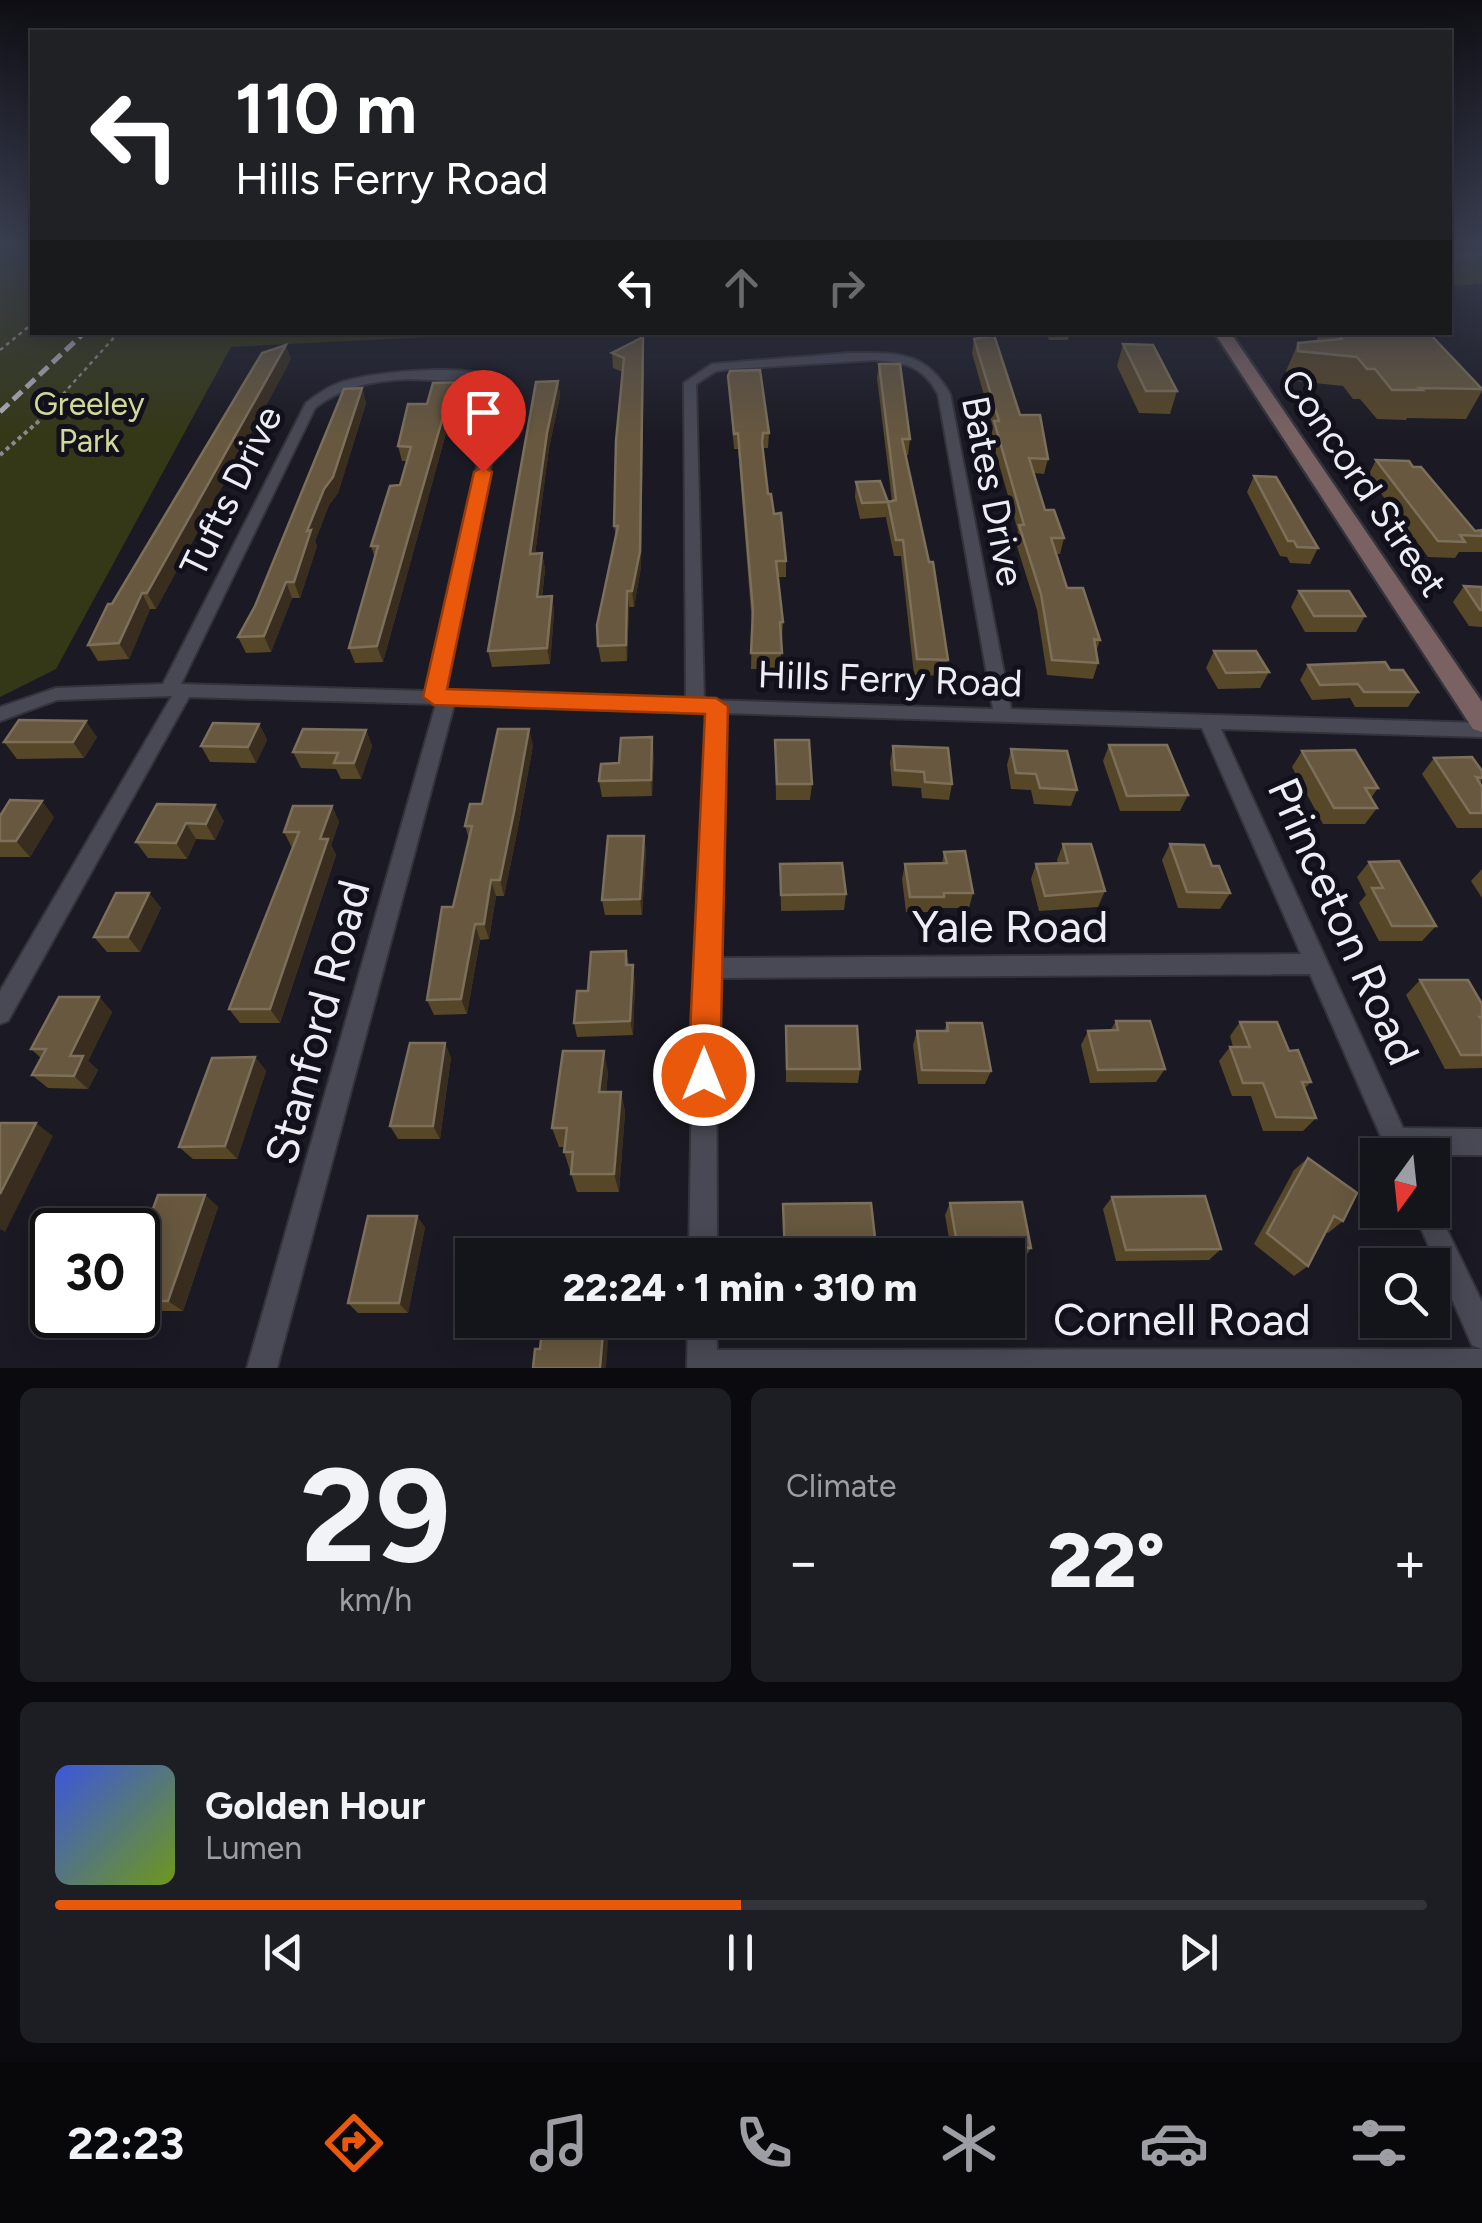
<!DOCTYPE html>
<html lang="en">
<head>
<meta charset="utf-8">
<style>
	body { margin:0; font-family:Figtree,sans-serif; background:#1d1d24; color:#f1f3f6; height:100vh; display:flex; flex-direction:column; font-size:38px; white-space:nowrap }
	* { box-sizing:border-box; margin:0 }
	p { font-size:32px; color:#9d9ea3 }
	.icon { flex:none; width:55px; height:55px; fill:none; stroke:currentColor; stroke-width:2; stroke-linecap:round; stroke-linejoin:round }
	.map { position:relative; height:1368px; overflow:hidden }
	.drawer { display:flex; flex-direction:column; gap:20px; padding:20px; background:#0b0b0f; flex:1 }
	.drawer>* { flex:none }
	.top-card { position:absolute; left:30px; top:30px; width:1422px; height:305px; border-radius:0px; box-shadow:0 5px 25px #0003,0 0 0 2px #33333a; background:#202124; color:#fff; overflow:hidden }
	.needle { width:65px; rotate:195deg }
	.buttons { position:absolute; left:1360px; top:1138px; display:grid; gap:20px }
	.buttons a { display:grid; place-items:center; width:90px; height:90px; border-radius:0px; background:#14141b; box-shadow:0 5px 25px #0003,0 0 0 2px #33333a; font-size:50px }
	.speed { position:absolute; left:30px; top:1208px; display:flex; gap:20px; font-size:50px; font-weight:700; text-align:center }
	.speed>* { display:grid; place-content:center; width:130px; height:130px; border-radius:50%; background:#14141b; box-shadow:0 5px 25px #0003,0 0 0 2px #33333a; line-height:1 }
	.speed .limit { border:5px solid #111; border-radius:15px; background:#fff; color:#111 }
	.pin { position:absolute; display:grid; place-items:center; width:85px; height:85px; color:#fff; margin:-102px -42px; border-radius:50% 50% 50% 0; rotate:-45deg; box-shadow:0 0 10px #0007 }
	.pin .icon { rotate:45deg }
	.me { position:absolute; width:110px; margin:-55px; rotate:0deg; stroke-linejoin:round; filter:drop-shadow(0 0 8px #0008) }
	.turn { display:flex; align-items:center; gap:35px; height:210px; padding:0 40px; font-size:45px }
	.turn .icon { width:130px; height:130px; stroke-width:2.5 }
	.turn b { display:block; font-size:70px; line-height:85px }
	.lanes { display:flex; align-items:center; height:95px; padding:0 40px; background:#0003; justify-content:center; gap:50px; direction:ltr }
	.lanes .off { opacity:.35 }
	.big { font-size:75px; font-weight:800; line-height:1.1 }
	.drawer .card { flex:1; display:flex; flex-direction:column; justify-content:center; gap:15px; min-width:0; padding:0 35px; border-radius:15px; background:#1d1d24 }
	.drawer .dial { align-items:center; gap:0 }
	.dial b { font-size:130px; line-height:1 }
	.song { display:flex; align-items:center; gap:30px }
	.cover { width:120px; height:120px; border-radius:15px; background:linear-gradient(135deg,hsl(230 70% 55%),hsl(80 70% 35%)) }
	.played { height:10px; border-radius:5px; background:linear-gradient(90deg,#ea580c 50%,#33333a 50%) }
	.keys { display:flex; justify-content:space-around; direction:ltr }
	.heat { display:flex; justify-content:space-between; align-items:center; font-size:55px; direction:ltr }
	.drawer .tiles { flex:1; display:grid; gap:20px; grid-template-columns:1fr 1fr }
	.card:last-child { grid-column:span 2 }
	.trip { position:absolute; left:455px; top:1238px; width:570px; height:100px; border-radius:0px; background:#14141b; box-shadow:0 5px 25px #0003,0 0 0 2px #33333a; font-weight:800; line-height:100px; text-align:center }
	.tabs { display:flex; height:160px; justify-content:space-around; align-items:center; background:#08080b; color:#9d9ea3 }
	.tabs .icon { width:70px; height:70px }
	.tabs .selected { color:#ea580c }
	.tabs b { font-size:45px; color:#f1f3f6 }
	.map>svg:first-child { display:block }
	.green { fill:#353817 }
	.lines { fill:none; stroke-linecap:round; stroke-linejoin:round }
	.lane-casing { stroke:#34333b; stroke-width:10 }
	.street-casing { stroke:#34333b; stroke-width:4 }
	.secondary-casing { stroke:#34333b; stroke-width:5 }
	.path-far1 { stroke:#8b8a93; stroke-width:2.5; stroke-dasharray:4 4; stroke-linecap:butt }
	.path { stroke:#8b8a93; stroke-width:4; stroke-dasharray:4 4; stroke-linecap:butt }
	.lane { stroke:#494955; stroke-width:6 }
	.street { fill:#494955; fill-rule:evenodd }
	.secondary { fill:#7a6263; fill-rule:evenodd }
	.rail { stroke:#b3b2ba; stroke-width:5; stroke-dasharray:12 6; stroke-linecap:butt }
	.wall { fill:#574729 }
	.shaded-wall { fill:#382d1e }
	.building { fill:#67583f; stroke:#7c705b; stroke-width:2.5 }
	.route { fill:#ea580c; stroke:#983908; stroke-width:2.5 }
	.labels { text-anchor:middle; stroke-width:10; stroke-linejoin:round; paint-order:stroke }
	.far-park-label { font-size:32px; fill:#d1d898; stroke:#12111b }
	.street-label { font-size:38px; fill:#ededf4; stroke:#12111b }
	.near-street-label { font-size:45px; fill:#ededf4; stroke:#12111b }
</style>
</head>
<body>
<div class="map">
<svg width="1482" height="1368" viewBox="0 0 1482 1368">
	<rect width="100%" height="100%" fill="#1b1a24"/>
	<path class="green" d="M0 245H32V332L511 333 231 347 56 669 0 697Z
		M1450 245H1482V284L1450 286Z"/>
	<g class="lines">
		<defs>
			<path id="lane" d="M1450 257 1482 253"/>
			<path id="street" d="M850 353C896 353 925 350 950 394L1011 709 1482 723V737L1221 729 1403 1128 1482 1129V1155H1389L1310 974 716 978 717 1255H689L694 968 707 713 454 705 277 1368H247L436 704 189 697 8 1021 0 1024V991L172 696 57 700 0 721V707L56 688 163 684 306 403C316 395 326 388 339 383 368 372 467 363 493 378 502 383 503 388 505 397L444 692 686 699 684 383 712 364ZM875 360C905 362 923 366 938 394L993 709 704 700 696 384 716 371 730 369ZM408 379 483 382 491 388 493 397 426 691 181 684 315 408C343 386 373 381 408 379ZM725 713 1202 728 1301 954 717 958Z
				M1432 1199 1482 1302V1368H687L688 1320H716L717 1350 1482 1349 1472 1345 1413 1210H1432Z"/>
			<path id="secondary" d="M1214 332H1230L1482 702V732L1473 729Z"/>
		</defs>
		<use href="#lane" class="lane-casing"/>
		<use href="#street" class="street-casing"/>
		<use href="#secondary" class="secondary-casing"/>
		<path class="path-far1" d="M0 350 32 324
			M36 424 119 332"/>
		<path class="path" d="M0 455 39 421"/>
		<use href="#lane" class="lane"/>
		<use href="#street" class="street"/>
		<use href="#secondary" class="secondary"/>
		<path class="rail" d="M0 412 85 332"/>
	</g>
	<path class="wall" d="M1046 332H1070L1068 340H1049Z
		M1320 332H1428L1482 388V391L1466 419 1407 418 1406 420 1377 419 1360 399H1353L1343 386 1286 380V371L1298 343 1316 341Z
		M974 339 1048 459 1044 474 1034 473 1045 510 1064 538 1060 554H1056L1067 588 1100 640 1096 652 1098 663 1093 679 1047 675 1037 610 1015 540 1018 531 991 436 993 427 972 353Z
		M1123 344 1177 391 1170 414 1139 413 1117 366Z
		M644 351 641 567 634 607H629L627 661 601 662 598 646 616 537 614 526 623 372 613 368 612 353Z
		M291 359 156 609H150L129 659 98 661 88 645 112 604Z
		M879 364 910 439 908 455H905L948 660 945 676 914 675 901 556H894L886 518 888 502 892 501 877 378Z
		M728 376 769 433 768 448H763L768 494 786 561V577H778L783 622 782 638H781V669H751L752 624 738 449H734Z
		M558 381 560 396 549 448 535 554 542 553 545 569 542 597 552 596 554 612 550 664 492 667 488 651Z
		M474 382 477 396 452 411 383 662 355 663 349 648 375 558 371 546 400 485 407 461H402L398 446 427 404Z
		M362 388 366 403 338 493 329 505 315 541 317 546 300 598H292L271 652 246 653 238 637 255 606Z
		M1376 460 1475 531 1482 530V552H1459L1455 558 1428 557 1368 476Z
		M1254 476 1318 548 1310 564 1290 563 1287 557 1280 556 1247 492Z
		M856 482 888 502 886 517 860 519 855 497Z
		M1464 586 1482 587V627L1469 626 1453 602Z
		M1299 591 1365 616 1356 632H1305L1291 607Z
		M1214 651 1269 672 1260 688 1218 689 1206 668Z
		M1308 665 1390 670 1418 692 1408 707H1355L1350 698 1312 700 1300 680Z
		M259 724 267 740 256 763 210 762 201 746Z
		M366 730 372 746 361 779H341L336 769 301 768 293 752Z
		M97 737 84 758 17 759 4 742Z
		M775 740 812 784 810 800H776Z
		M533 745 518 828 504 896H496L489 939 480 940 467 1014 434 1015 427 1000 453 907 469 839 465 826Z
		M1109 745 1188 795 1180 811H1120L1103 761Z
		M893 746 952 784 949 800 922 798 921 788 892 786 890 762Z
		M1011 749 1077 790 1071 806 1034 804 1031 790 1011 789 1007 765Z
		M1302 751 1378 788 1371 798 1377 808 1365 824H1323L1292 767Z
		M654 753 652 796 602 797 599 781 619 763Z
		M1434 758 1482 771 1481 785 1482 787V828H1457L1422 774Z
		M157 804 224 821 215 840 196 839 187 859 148 858 136 842Z
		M332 806 339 822 331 845 336 855 280 1023H240L229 1009 292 848 284 832Z
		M0 816 54 817 30 857H0Z
		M644 836 646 852 642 915H605L602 900Z
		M1063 844 1105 891 1098 907 1039 911 1031 879 1036 864H1058L1057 860Z
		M1170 844 1212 866 1230 893 1220 909 1178 908 1162 860Z
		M944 852 973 893 969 908H941L940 912H906L902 879 905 864 942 863Z
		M1369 862 1436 926 1422 941H1379L1359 903 1366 895 1357 877Z
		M780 864 846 894 844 910 781 911Z
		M1482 869V898L1471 881Z
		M149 893 161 908 140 952H107L94 937Z
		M626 951 629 965 635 980 633 1035 577 1037 574 1023 588 991Z
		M1420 980 1482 1004V1068L1445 1069 1406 995Z
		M99 997 112 1012 88 1061 98 1070 88 1089 48 1088 32 1075 41 1058 31 1049Z
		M1116 1021 1165 1069 1156 1082 1090 1083 1081 1045 1088 1031H1110Z
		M1240 1022 1289 1051 1311 1082 1305 1088 1316 1118 1303 1131H1263L1251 1096H1232L1219 1061 1230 1047H1233L1230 1036Z
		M947 1023 991 1071 985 1084H918L913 1045 917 1031H944Z
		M786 1026 860 1069 858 1083 786 1082Z
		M255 1057 266 1071 237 1159H193L179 1147Z
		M451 1057 440 1139H398L390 1126Z
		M608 1072 606 1092H621L625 1112 619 1192H577L564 1152 565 1147H559L552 1128Z
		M1308 1158 1343 1221 1328 1233 1326 1232 1308 1266 1294 1276 1254 1244 1294 1170Z
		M205 1195 218 1207 183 1311H138V1250Z
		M1112 1197 1221 1249 1209 1260 1116 1261 1103 1209Z
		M950 1203 1031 1248 1024 1259H1014L1008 1270V1255H952L945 1215Z
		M783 1204 877 1255H784Z
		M425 1227 408 1313H358L348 1303Z"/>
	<path class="shaded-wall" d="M643 337 641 567 634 607 632 591Z
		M286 345 291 359 156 609 147 593Z
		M558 381 560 396 549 448 533 570 530 554 547 433Z
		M474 382 477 396 452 411 383 662 377 646 449 396Z
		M362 388 366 403 338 493 329 505 315 541 317 546 300 598 294 582 307 531Z
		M542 553 545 569 540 613 537 597Z
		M286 582 292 598 271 652 264 636Z
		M627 591 629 607 627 661 626 645Z
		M142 593 150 609 129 659 119 643Z
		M552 596 554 612 550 664 547 648Z
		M86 721 97 737 84 758 73 742Z
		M259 724 267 740 256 763 248 747Z
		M529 729 533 745 518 828 504 896 500 880Z
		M366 730 372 746 361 779 354 763Z
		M652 737 654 753 652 796 651 780Z
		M42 801 54 817 30 857 16 841Z
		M215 805 224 821 215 840 206 824Z
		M332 806 339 822 331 845 336 855 280 1023 270 1009 320 839Z
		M186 823 196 839 187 859 176 843Z
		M644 836 646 852 642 915 640 899Z
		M491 880 496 896 489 939 484 924Z
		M149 893 161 908 140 952 128 937Z
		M475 924 480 940 467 1014 461 999Z
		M633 965 635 980 633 1035 630 1021Z
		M99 997 112 1012 88 1061 98 1070 88 1089 74 1076 70 1056Z
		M445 1043 451 1057 440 1139 433 1126Z
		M604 1051 608 1072 604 1112 599 1092Z
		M255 1057 266 1071 237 1159 225 1146Z
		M621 1092 625 1112 619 1192 614 1174Z
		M36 1123 53 1136 5 1232 0 1229V1194Z
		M205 1195 218 1207 183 1311 168 1301Z
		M417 1216 425 1227 408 1313 399 1303Z
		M604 1320H610L606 1368H600Z"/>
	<path class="building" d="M1337 332H1428L1482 389 1419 388 1422 390H1392L1375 369H1367L1357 357 1298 351V343L1342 339Z
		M994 335 1020 415H1040L1048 459 1029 458 1045 510H1054L1064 538H1051L1067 588H1083L1100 640 1094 639 1098 663 1052 660 1041 594 1019 525H1024L994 421H999L974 339Z
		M643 337 640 551 632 591H627L626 645 598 646 597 625 618 526H614L616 441 624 358 612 353Z
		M1123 344 1153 345 1177 391H1146Z
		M286 345 147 593H142L119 643 88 645 108 604H112L262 353Z
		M879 364H900L910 439H902L929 562H933L948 660 917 659 903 540H896L888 502 896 500Z
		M760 370 769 433H763L762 443 768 494H771L774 514 781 513 786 561H776L783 622H780L782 653H751L753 611 738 433 734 434 728 376 730 371Z
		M558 381 547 433 530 554 542 553 537 597 552 596 547 648 488 651 536 382Z
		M474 382 449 396 377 646 349 648 378 546H371L390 486 400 485 411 447 398 446 408 404H427L433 383Z
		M362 388 333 477 324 489 307 531 311 530 294 582H286L264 636 238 637 255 606 344 389Z
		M1376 460 1409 461 1413 467H1421L1475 531 1482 530V536L1460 535 1465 542 1438 541Z
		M1254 476 1276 477 1318 548 1297 547 1294 541H1288Z
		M880 481 888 502 862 503 856 482Z
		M1464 586 1482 587V610H1480Z
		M1299 591H1349L1365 616H1314Z
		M1214 651H1256L1269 672 1226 673Z
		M1385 662 1390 670H1403L1418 692H1364L1358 684 1320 685 1308 665Z
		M19 720 86 721 73 742H4Z
		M213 723 259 724 248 747 201 746Z
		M303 729 366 730 354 763H334L338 753 293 752Z
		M498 729H529L514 812 500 880H491L484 924H475L461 999 427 1000 442 907H453L472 826H465L470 804H482Z
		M652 737 651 780 599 781 601 764 619 763 621 738Z
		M775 740H809L812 784H777Z
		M1109 745H1167L1188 795 1127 796Z
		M893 746 948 748 952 784 925 782 924 772 895 770Z
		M1011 749 1067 751 1077 790 1040 788 1036 774 1016 773Z
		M1355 750 1378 788H1365L1377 808H1334L1302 751Z
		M1472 757 1482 771V778L1476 777 1482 787V813H1470L1434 758Z
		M10 800 42 801 16 841H0V816Z
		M157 804 215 805 206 824 186 823 176 843 136 842Z
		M293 806H332L320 839H328L270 1009H229L299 832H284Z
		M608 836H644L640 899 602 900Z
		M1063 844H1091L1105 891 1045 896 1036 864 1068 863Z
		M1170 844 1204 845 1212 866H1219L1230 893 1187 892Z
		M965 851 973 893H944V897H910L905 864 947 863 944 852Z
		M1399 861 1436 926H1392L1372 888H1383L1369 862Z
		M842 863 846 894 781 895 780 864Z
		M116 893H149L128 937H94Z
		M626 951V965H633L630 1021 574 1023 577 991H588L591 952Z
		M1420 980H1468L1482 1004V1017H1480L1482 1019V1055H1461Z
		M59 997H99L70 1056H83L74 1076 32 1075 46 1049H31Z
		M1116 1021H1150L1165 1069 1098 1070 1088 1031 1118 1030Z
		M1240 1022H1277L1289 1051 1298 1050 1311 1082H1302L1316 1118 1276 1117 1263 1083H1243L1230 1047H1250Z
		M947 1023H982L991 1071 922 1070 917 1031H948Z
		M786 1026H857L860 1069H787Z
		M410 1043H445L433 1126H390Z
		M563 1051H604L599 1092H621L614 1174H571L573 1152H564L567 1128H552Z
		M255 1057 225 1146 179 1147 212 1058Z
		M0 1123H36L0 1194Z
		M1308 1158 1357 1193 1343 1221 1334 1216 1308 1266 1267 1233Z
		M158 1195H205L168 1301H138V1250Z
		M1205 1196 1221 1249 1126 1250 1112 1197Z
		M1022 1202 1031 1248H1012L1014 1259H1008V1255H959L950 1203Z
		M871 1203 877 1255H785L783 1204Z
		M368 1216H417L399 1303H348Z
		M543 1320H604L600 1368H533L535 1349H540Z"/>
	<linearGradient id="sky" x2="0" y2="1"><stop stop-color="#0f0e14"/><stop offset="0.56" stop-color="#393e50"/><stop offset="1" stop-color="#393e50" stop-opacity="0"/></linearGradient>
	<rect width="1482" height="436" fill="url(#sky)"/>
	<path class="route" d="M483 467 492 472 447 689 716 698 728 706 720 1075 715 1086 704 1091 693 1086 688 1075 705 714 434 705 423 697 474 472Z"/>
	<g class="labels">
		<g class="far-park-label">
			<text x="89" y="415">Greeley<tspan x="89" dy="37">Park</tspan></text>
		</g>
		<g class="street-label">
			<text transform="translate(1364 483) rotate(56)" y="13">Concord Street</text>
			<text transform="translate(231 491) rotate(-64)" y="13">Tufts Drive</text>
			<text transform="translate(993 491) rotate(79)" y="13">Bates Drive</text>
			<text transform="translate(890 679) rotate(2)" y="13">Hills Ferry Road</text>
		</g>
		<g class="near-street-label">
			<text transform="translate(1344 921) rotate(66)" y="16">Princeton Road</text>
			<text x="1010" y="942">Yale Road</text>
			<text transform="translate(317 1022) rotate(-75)" y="16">Stanford Road</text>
			<text x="1182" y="1335">Cornell Road</text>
		</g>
	</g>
</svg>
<div class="buttons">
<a><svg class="needle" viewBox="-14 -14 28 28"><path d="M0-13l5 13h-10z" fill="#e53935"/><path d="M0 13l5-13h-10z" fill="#9d9ea3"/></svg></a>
<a><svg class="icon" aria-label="search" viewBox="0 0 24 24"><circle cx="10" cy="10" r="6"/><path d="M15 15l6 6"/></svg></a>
</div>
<div class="speed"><div class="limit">30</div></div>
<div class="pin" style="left:483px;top:472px;background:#d93025"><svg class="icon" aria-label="arrive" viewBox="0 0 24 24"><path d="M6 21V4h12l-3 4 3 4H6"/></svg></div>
<svg class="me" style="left:704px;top:1075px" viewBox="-20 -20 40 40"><circle r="17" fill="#ea580c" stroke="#fff" stroke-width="3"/><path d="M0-11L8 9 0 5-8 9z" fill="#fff"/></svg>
<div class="trip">22:24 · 1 min · 310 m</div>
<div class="top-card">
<div class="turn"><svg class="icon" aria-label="left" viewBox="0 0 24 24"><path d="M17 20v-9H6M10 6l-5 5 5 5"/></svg><div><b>110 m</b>Hills Ferry Road</div></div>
<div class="lanes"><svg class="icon" aria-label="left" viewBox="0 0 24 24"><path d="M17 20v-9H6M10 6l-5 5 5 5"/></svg><svg class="icon off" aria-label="ahead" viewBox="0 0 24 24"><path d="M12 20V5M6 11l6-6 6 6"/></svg><svg class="icon off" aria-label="right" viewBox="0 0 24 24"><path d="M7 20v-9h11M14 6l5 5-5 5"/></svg></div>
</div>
</div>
<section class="drawer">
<div class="tiles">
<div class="card dial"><b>29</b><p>km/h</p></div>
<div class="card"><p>Climate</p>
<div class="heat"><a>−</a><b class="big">22°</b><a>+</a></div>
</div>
<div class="card">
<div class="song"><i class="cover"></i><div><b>Golden Hour</b><p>Lumen</p></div></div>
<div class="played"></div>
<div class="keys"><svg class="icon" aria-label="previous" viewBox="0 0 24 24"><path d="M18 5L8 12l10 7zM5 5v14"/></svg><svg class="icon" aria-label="pause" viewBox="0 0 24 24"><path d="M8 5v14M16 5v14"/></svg><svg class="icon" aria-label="next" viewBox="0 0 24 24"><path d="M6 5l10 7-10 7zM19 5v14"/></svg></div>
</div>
</div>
</section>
<nav class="tabs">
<b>22:23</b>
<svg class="icon selected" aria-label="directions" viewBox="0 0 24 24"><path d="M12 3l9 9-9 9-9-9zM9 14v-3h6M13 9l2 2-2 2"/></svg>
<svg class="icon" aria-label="music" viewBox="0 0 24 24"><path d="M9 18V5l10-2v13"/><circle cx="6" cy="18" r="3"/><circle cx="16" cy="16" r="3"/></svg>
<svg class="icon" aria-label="phone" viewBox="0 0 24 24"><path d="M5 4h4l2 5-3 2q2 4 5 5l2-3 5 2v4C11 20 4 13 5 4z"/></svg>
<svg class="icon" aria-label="climate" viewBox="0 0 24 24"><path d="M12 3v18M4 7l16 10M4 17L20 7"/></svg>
<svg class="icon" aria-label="car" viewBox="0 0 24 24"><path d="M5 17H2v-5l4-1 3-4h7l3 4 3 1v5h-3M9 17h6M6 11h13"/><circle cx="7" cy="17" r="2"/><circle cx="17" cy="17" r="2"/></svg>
<svg class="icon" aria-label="filters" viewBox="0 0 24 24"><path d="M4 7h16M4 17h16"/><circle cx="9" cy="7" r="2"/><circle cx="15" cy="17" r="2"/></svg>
</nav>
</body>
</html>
